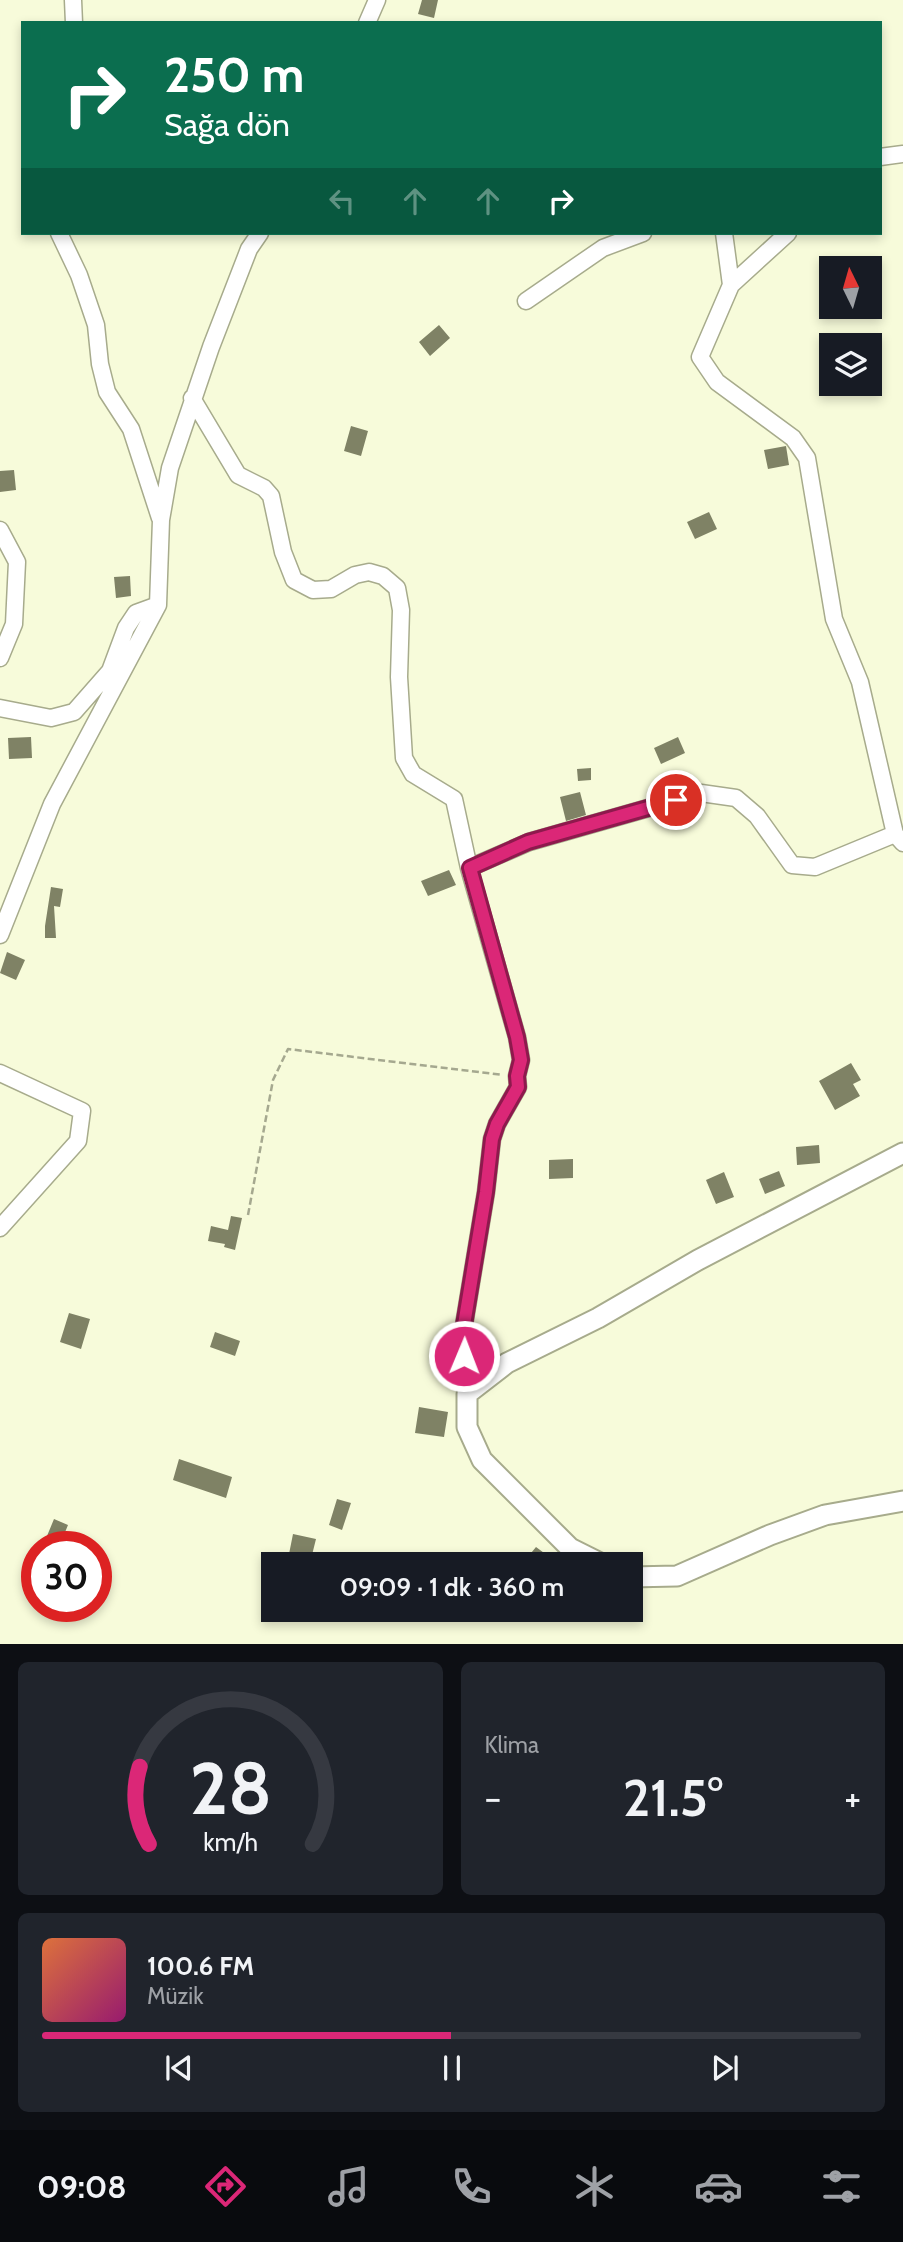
<!DOCTYPE html>
<html lang="tr">
<head>
<meta charset="utf-8">
<style>
	body { margin:0; font-family:Cabin,sans-serif; background:#20242c; color:#f1f3f6; height:100vh; display:flex; flex-direction:column; font-size:26px; white-space:nowrap }
	* { box-sizing:border-box; margin:0 }
	p { font-size:23px; color:#9ea1a6 }
	.icon { flex:none; width:38px; height:38px; fill:none; stroke:currentColor; stroke-width:2; stroke-linecap:round; stroke-linejoin:round }
	.map { position:relative; height:1644px; overflow:hidden }
	.side { display:flex; flex-direction:column; gap:18px; padding:18px; background:#0d0f14; flex:1 }
	.side>* { flex:none }
	.guide { position:absolute; left:21px; top:21px; width:861px; height:214px; border-radius:0px; box-shadow:0 4px 10px #0003; background:#0b6e4f; color:#fff; overflow:hidden }
	.needle { width:46px; rotate:355deg }
	.tools { position:absolute; left:819px; top:256px; display:grid; gap:14px }
	.tools a { display:grid; place-items:center; width:63px; height:63px; border-radius:0px; background:#171b24; box-shadow:0 4px 10px #0003; font-size:35px }
	.speed { position:absolute; left:21px; top:1531px; display:flex; gap:14px; font-size:35px; font-weight:700; text-align:center }
	.speed>* { display:grid; place-content:center; width:91px; height:91px; border-radius:50%; background:#171b24; box-shadow:0 4px 10px #0003; line-height:1 }
	.speed .limit { border:10px solid #d22; background:#fff; color:#111 }
	.pin { position:absolute; display:grid; place-items:center; width:60px; height:60px; color:#fff; margin:-30px; border:4px solid #fff; border-radius:50%; box-shadow:0 2px 7px #0007 }
	.me { position:absolute; width:77px; margin:-38px; rotate:1deg; stroke-linejoin:round; filter:drop-shadow(0 0 5px #0008) }
	.turn { display:flex; align-items:center; gap:24px; height:147px; padding:0 28px; font-size:32px }
	.turn .icon { width:91px; height:91px; stroke-width:2.5 }
	.turn b { display:block; font-size:49px; line-height:60px }
	.lanes { display:flex; align-items:center; height:66px; padding:0 28px; background:#0003; justify-content:center; gap:35px; direction:ltr }
	.lanes .off { opacity:.35 }
	.big { font-size:52px; font-weight:600; line-height:1.1 }
	.side .widget { flex:1; display:flex; flex-direction:column; justify-content:center; gap:10px; min-width:0; padding:0 24px; border-radius:10px; background:#20242c }
	.side .dial { align-items:center; gap:0 }
	.dial svg { height:182px; overflow:visible; fill:none; stroke:#363941; stroke-width:7; stroke-linecap:round; text-anchor:middle }
	.dial text { fill:#f1f3f6; stroke:none }
	.song { display:flex; align-items:center; gap:21px }
	.cover { width:84px; height:84px; border-radius:10px; background:linear-gradient(135deg,hsl(20 70% 55%),hsl(320 70% 35%)) }
	.played { height:7px; border-radius:4px; background:linear-gradient(90deg,#db2777 50%,#363941 50%) }
	.keys { display:flex; justify-content:space-around; direction:ltr }
	.heat { display:flex; justify-content:space-between; align-items:center; font-size:38px; direction:ltr }
	.side .tiles { flex:1; display:grid; gap:18px; grid-template-columns:1fr 1fr }
	.widget:last-child { grid-column:span 2 }
	.trip { position:absolute; left:261px; top:1552px; width:382px; height:70px; border-radius:0px; background:#171b24; box-shadow:0 4px 10px #0003; font-weight:600; line-height:70px; text-align:center }
	.dock { display:flex; height:112px; justify-content:space-around; align-items:center; background:#090b0e; color:#9ea1a6 }
	.dock .icon { width:49px; height:49px }
	.dock .on { color:#db2777 }
	.dock b { font-size:32px; color:#f1f3f6 }
	.map>svg:first-child { display:block }
	.building { fill:#7f8265 }
	.lines { fill:none; stroke-linecap:round; stroke-linejoin:round }
	.minor-casing { stroke:#a7ab8c; stroke-width:19 }
	.tertiary-casing { stroke:#a7ab8c; stroke-width:23 }
	.path { stroke:#a5a88f; stroke-width:2.5; stroke-dasharray:7 3.5; stroke-linecap:butt }
	.minor { stroke:#fff; stroke-width:16 }
	.tertiary { stroke:#fff; stroke-width:19 }
	.route-casing { stroke:#8e194d; stroke-width:18 }
	.route { stroke:#db2777; stroke-width:12 }
</style>
</head>
<body>
<div class="map">
<svg width="903" height="1644" viewBox="0 0 903 1644">
	<rect width="100%" height="100%" fill="#f7fbda"/>
	<path class="building" d="M422 0H438L434 18 418 14Z
		M439 325 450 338 430 356 419 342Z
		M351 426 368 431 361 456 344 451Z
		M786 446 789 465 768 469 764 450Z
		M14 470 16 490 0 492V471Z
		M709 512 717 529 695 539 687 522Z
		M130 576 131 596 116 598 114 577Z
		M31 737 32 758 9 759 8 738Z
		M678 737 685 753 661 764 654 748Z
		M591 768V780L578 781 577 769Z
		M580 792 586 815 566 821 560 797Z
		M449 870 456 885 428 896 421 881Z
		M51 887 63 889 60 907 54 906 56 938H45V926Z
		M7 952 25 960 16 980 0 973Z
		M851 1063 861 1080 853 1084 860 1096 835 1110 819 1081Z
		M819 1145 820 1163 797 1165 796 1147Z
		M573 1159V1178L549 1179V1160Z
		M779 1171 785 1186 765 1194 759 1179Z
		M724 1172 734 1197 716 1204 706 1180Z
		M231 1216 242 1218 235 1250 224 1247 225 1244 208 1241 211 1226 228 1230Z
		M69 1313 90 1319 81 1349 60 1342Z
		M215 1332 240 1341 235 1356 210 1347Z
		M419 1407 448 1412 444 1437 415 1433Z
		M179 1459 232 1477 226 1498 173 1480Z
		M337 1499 351 1503 342 1530 329 1525Z
		M54 1519 68 1525 61 1542 47 1536Z
		M293 1534 316 1539 311 1559 289 1554Z
		M536 1547 559 1564H522Z"/>
	<g class="lines">
		<defs>
			<path id="minor" d="M73 0 74 23
				M367 23 377 0
				M880 157 903 154
				M59 233 79 275 96 325 100 364 107 392 131 429 160 518
				M724 233 731 285 700 357 717 382 793 438 807 458 834 619 860 682 895 834 903 843
				M731 285 788 233
				M526 301 603 248 643 233
				M192 398 238 475 264 488 271 496 283 552 294 580 313 590 331 589 355 575 369 572 383 576 397 588 401 610 399 677 404 758 413 774 454 799 469 868 517 1037 521 1060 517 1076 518 1087 497 1124 492 1139 486 1192 462 1337 467 1394
				M0 530 17 562 14 624 0 658
				M0 708 51 718 74 712 110 671 126 628 136 613 158 605
				M469 868 529 842 701 793 736 798 757 816 792 865 815 867 895 834
				M0 935 52 804 158 605 161 520 170 468 211 347 249 249 260 233
				M0 1073 82 1111 78 1141 0 1228"/>
			<path id="tertiary" d="M602 1564 570 1548 482 1460 467 1427V1394L507 1363 598 1318 698 1260 903 1153
				M630 1577 677 1576 770 1535 825 1515 903 1501"/>
		</defs>
		<use href="#minor" class="minor-casing"/>
		<use href="#tertiary" class="tertiary-casing"/>
		<path class="path" d="M248 1215 273 1080 288 1049 503 1075"/>
		<use href="#minor" class="minor"/>
		<use href="#tertiary" class="tertiary"/>
	</g>
	<g class="lines">
		<defs>
			<path id="route" d="M464 1356 462 1337 486 1192 492 1139 497 1124 518 1087 517 1076 521 1060 517 1037 470 868 528 842 676 800"/>
		</defs>
		<use href="#route" class="route-casing"/>
		<use href="#route" class="route"/>
	</g>
</svg>
<div class="tools">
<a><svg class="needle" viewBox="-14 -14 28 28"><path d="M0-13l5 13h-10z" fill="#e53935"/><path d="M0 13l5-13h-10z" fill="#9ea1a6"/></svg></a>
<a><svg class="icon" aria-label="layers" viewBox="0 0 24 24"><path d="M12 4l9 5-9 5-9-5zM3 14l9 5 9-5"/></svg></a>
</div>
<div class="speed"><div class="limit">30</div></div>
<div class="pin" style="left:676px;top:800px;background:#d93025"><svg class="icon" aria-label="arrive" viewBox="0 0 24 24"><path d="M6 21V4h12l-3 4 3 4H6"/></svg></div>
<svg class="me" style="left:464px;top:1356px" viewBox="-20 -20 40 40"><circle r="17" fill="#db2777" stroke="#fff" stroke-width="3"/><path d="M0-11L8 9 0 5-8 9z" fill="#fff"/></svg>
<div class="trip">09:09 · 1 dk · 360 m</div>
<div class="guide">
<div class="turn"><svg class="icon" aria-label="right" viewBox="0 0 24 24"><path d="M7 20v-9h11M14 6l5 5-5 5"/></svg><div><b>250 m</b>Sağa dön</div></div>
<div class="lanes"><svg class="icon off" aria-label="left" viewBox="0 0 24 24"><path d="M17 20v-9H6M10 6l-5 5 5 5"/></svg><svg class="icon off" aria-label="ahead" viewBox="0 0 24 24"><path d="M12 20V5M6 11l6-6 6 6"/></svg><svg class="icon off" aria-label="ahead" viewBox="0 0 24 24"><path d="M12 20V5M6 11l6-6 6 6"/></svg><svg class="icon" aria-label="right" viewBox="0 0 24 24"><path d="M7 20v-9h11M14 6l5 5-5 5"/></svg></div>
</div>
</div>
<section class="side">
<div class="tiles">
<div class="widget dial"><svg viewBox="0 0 100 80">
<path d="M14 69A42 42 0 1 1 86 69"/>
<path d="M14 69A42 42 0 0 1 10 35" stroke="#db2777"/>
<text x="50" y="56" font-size="32" font-weight="700">28</text>
<text x="50" y="72" font-size="11">km/h</text>
</svg></div>
<div class="widget"><p>Klima</p>
<div class="heat"><a>−</a><b class="big">21.5°</b><a>+</a></div>
</div>
<div class="widget">
<div class="song"><i class="cover"></i><div><b>100.6 FM</b><p>Müzik</p></div></div>
<div class="played"></div>
<div class="keys"><svg class="icon" aria-label="previous" viewBox="0 0 24 24"><path d="M18 5L8 12l10 7zM5 5v14"/></svg><svg class="icon" aria-label="pause" viewBox="0 0 24 24"><path d="M8 5v14M16 5v14"/></svg><svg class="icon" aria-label="next" viewBox="0 0 24 24"><path d="M6 5l10 7-10 7zM19 5v14"/></svg></div>
</div>
</div>
</section>
<nav class="dock">
<b>09:08</b>
<svg class="icon on" aria-label="directions" viewBox="0 0 24 24"><path d="M12 3l9 9-9 9-9-9zM9 14v-3h6M13 9l2 2-2 2"/></svg>
<svg class="icon" aria-label="music" viewBox="0 0 24 24"><path d="M9 18V5l10-2v13"/><circle cx="6" cy="18" r="3"/><circle cx="16" cy="16" r="3"/></svg>
<svg class="icon" aria-label="phone" viewBox="0 0 24 24"><path d="M5 4h4l2 5-3 2q2 4 5 5l2-3 5 2v4C11 20 4 13 5 4z"/></svg>
<svg class="icon" aria-label="climate" viewBox="0 0 24 24"><path d="M12 3v18M4 7l16 10M4 17L20 7"/></svg>
<svg class="icon" aria-label="car" viewBox="0 0 24 24"><path d="M5 17H2v-5l4-1 3-4h7l3 4 3 1v5h-3M9 17h6M6 11h13"/><circle cx="7" cy="17" r="2"/><circle cx="17" cy="17" r="2"/></svg>
<svg class="icon" aria-label="filters" viewBox="0 0 24 24"><path d="M4 7h16M4 17h16"/><circle cx="9" cy="7" r="2"/><circle cx="15" cy="17" r="2"/></svg>
</nav>
</body>
</html>
